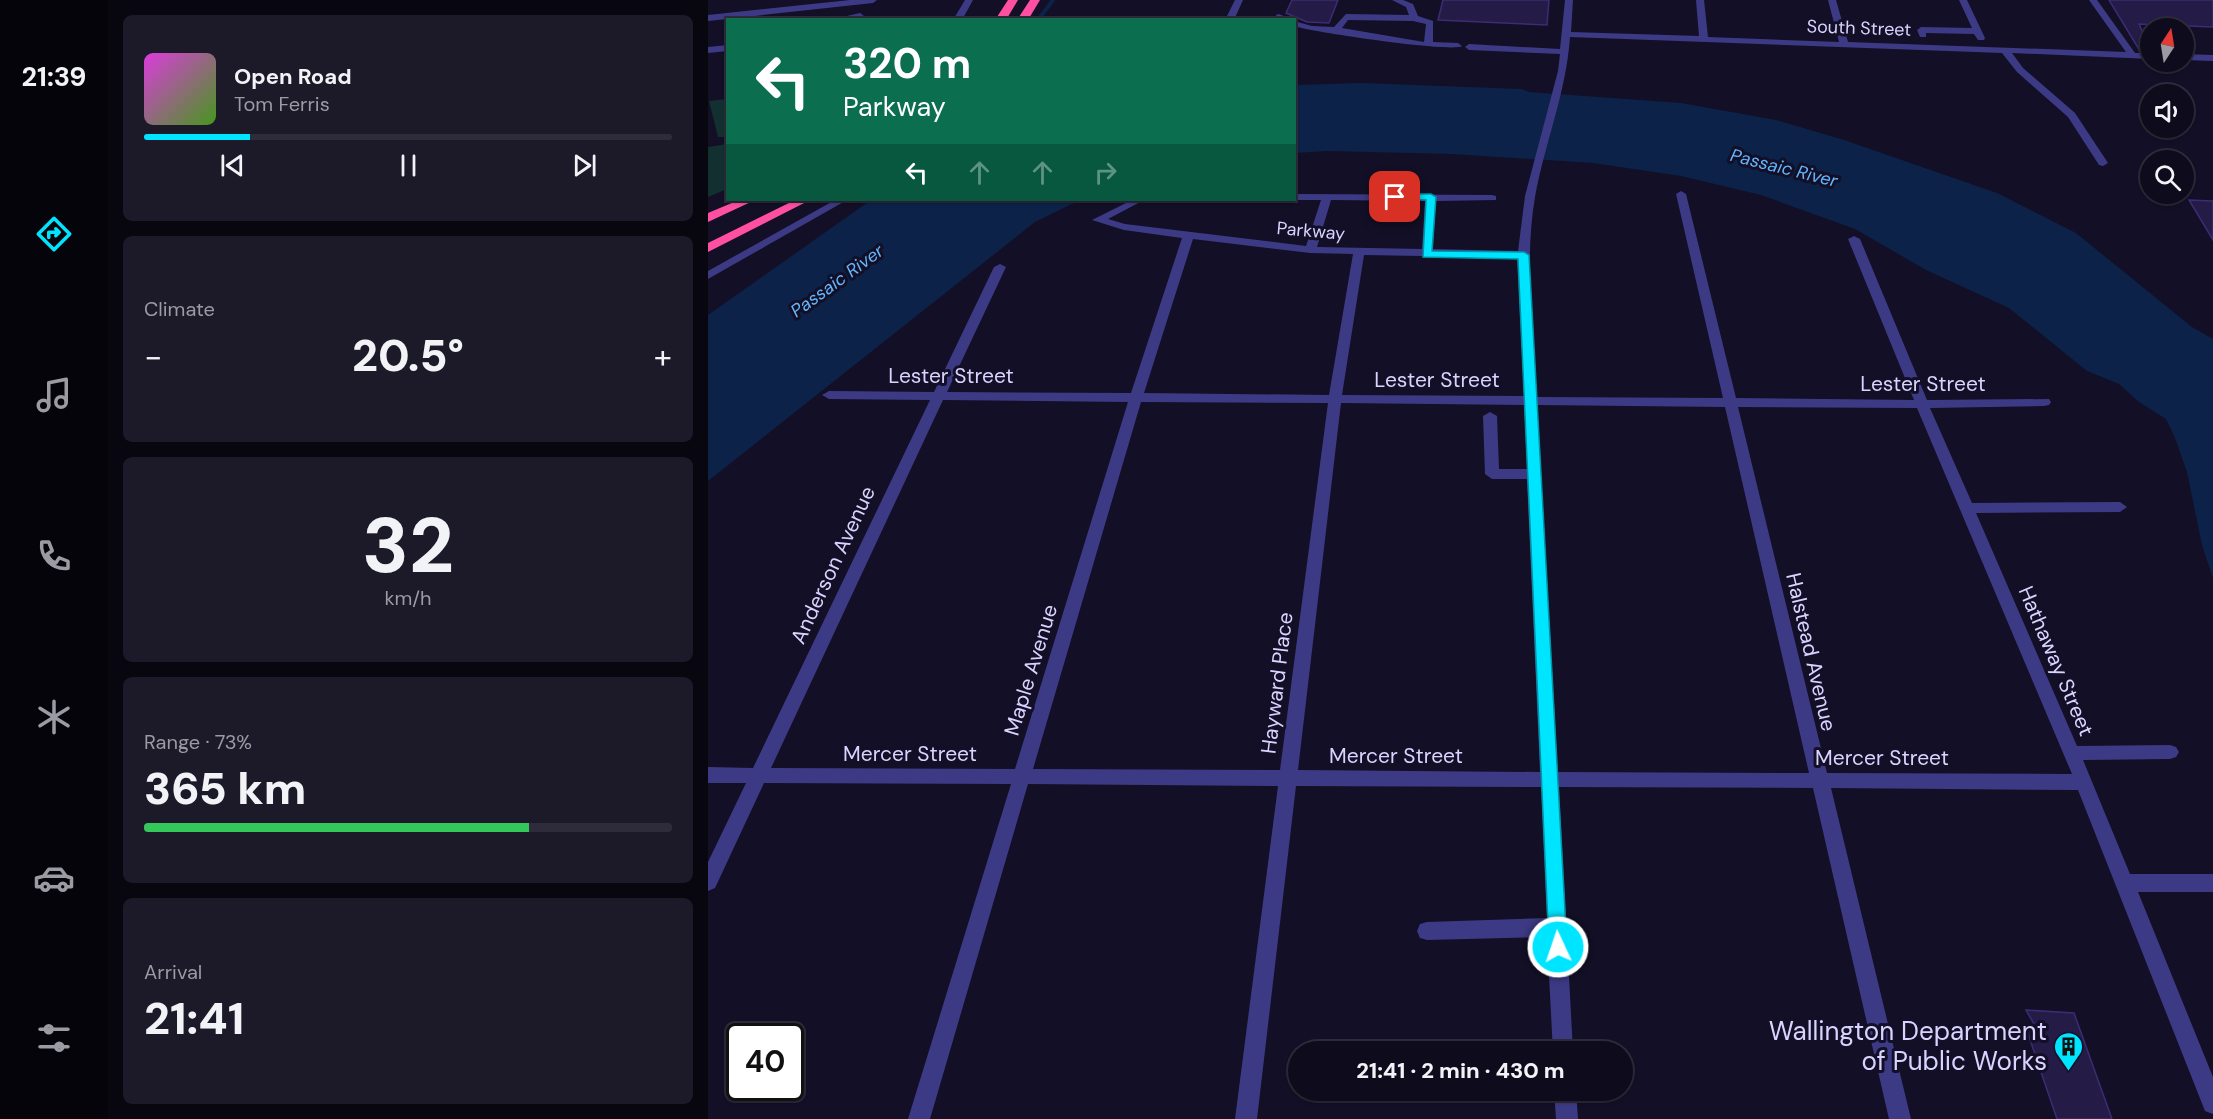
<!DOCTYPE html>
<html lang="en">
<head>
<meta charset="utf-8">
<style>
	body { margin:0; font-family:"DM Sans",sans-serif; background:#1c1929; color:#f1f3f6; height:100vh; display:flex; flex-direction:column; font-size:22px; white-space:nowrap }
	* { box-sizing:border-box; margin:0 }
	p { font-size:20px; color:#9b9ba3 }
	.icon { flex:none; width:33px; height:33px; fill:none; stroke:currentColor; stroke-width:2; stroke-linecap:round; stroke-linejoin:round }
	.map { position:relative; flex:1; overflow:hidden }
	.sheet { display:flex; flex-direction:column; gap:15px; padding:15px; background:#08060f; width:600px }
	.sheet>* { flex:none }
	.hud { position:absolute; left:18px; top:18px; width:570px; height:183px; border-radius:0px; box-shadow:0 2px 4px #0004,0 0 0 2px #2e2b3b; background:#0b6e4f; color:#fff; overflow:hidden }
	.needle { width:39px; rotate:12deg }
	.controls { position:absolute; left:1432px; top:18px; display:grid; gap:12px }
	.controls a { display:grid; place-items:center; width:54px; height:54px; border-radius:50%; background:#0e0b1c; box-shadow:0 2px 4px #0004,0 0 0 2px #2e2b3b; font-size:30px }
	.speed { position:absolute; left:18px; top:1023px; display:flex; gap:12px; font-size:30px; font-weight:700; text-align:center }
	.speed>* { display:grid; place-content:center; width:78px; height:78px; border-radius:50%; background:#0e0b1c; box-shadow:0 2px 4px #0004,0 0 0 2px #2e2b3b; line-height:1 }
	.speed .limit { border:3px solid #111; border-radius:9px; background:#fff; color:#111 }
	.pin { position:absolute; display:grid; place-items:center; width:51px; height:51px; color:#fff; margin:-26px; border-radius:12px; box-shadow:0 3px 9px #0006 }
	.me { position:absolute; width:66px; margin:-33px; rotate:357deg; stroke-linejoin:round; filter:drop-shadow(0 0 4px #0008) }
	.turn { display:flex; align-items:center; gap:21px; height:126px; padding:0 18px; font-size:27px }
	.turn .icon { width:78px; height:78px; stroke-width:2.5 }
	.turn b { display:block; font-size:42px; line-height:51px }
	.lanes { display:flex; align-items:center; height:57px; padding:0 18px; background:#0003; justify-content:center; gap:30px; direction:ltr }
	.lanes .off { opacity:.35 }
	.big { font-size:45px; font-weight:800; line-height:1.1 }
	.sheet .widget { flex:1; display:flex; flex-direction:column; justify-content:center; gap:9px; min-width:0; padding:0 21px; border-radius:9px; background:#1c1929 }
	.sheet .dial { align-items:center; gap:0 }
	.dial b { font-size:78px; line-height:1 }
	.song { display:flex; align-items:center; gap:18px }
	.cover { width:72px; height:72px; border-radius:9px; background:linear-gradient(135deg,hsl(300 70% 55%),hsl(100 70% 35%)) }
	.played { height:6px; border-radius:3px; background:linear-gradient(90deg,#00e5ff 20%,#2e2b3b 20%) }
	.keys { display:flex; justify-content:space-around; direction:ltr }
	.heat { display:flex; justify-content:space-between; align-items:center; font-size:33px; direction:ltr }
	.charge { height:9px; border-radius:4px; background:linear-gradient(90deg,#34c759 73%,#2e2b3b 0) }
	.trip { position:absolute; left:580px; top:1041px; width:345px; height:60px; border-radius:30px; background:#0e0b1c; box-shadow:0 2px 4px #0004,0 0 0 2px #2e2b3b; font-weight:800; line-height:60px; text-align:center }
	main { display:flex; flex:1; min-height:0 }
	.dock { display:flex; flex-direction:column; width:108px; justify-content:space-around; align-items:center; background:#06040b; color:#9b9ba3 }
	.dock .icon { width:42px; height:42px }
	.dock .on { color:#00e5ff }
	.dock b { font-size:27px; color:#f1f3f6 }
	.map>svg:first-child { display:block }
	.green { fill:#12302f }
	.water { fill:#0c2248 }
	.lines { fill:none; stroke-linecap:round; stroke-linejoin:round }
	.stream { stroke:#0c2248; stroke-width:4 }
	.building { fill:#241b47; stroke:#3b2d73; stroke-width:1.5 }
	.minor { fill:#3d3a85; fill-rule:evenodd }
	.highway { fill:#ff4fa3; fill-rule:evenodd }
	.route { fill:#00e5ff; stroke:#0095a6; stroke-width:1.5 }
	.labels { text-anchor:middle; stroke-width:6; stroke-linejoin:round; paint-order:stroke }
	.far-street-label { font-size:18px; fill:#d9d4ff; stroke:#130f26 }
	.far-water-label { font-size:18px; font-style:italic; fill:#62b6ff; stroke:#130f26 }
	.street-label { font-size:21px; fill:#d9d4ff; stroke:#130f26 }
	.near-poi-label { font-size:26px; fill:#d9d4ff; stroke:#130f26; text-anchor:end }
</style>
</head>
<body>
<main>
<nav class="dock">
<b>21:39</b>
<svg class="icon on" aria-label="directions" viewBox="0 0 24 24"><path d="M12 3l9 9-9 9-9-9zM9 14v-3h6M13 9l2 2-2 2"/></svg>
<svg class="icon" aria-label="music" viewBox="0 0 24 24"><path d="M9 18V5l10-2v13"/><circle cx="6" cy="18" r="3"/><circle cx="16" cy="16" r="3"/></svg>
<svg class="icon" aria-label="phone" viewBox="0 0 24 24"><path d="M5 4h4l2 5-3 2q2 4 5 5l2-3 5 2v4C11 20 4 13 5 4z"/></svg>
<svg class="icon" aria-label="climate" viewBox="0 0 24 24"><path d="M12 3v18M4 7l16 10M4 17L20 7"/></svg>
<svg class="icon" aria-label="car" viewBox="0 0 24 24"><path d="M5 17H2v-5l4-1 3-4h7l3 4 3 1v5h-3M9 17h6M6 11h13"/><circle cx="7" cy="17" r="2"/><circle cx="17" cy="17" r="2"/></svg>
<svg class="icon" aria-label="filters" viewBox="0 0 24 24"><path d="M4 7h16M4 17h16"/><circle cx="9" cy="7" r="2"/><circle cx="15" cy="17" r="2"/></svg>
</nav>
<section class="sheet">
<div class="widget">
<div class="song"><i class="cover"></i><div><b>Open Road</b><p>Tom Ferris</p></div></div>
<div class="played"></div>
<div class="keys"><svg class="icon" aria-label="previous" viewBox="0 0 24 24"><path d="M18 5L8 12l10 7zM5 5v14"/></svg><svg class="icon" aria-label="pause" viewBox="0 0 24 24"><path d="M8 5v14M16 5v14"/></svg><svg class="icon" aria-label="next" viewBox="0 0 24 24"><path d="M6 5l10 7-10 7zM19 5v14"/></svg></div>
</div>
<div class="widget"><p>Climate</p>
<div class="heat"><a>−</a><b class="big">20.5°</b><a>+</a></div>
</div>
<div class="widget dial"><b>32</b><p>km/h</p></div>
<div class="widget"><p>Range · 73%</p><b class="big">365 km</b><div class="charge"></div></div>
<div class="widget"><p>Arrival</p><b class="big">21:41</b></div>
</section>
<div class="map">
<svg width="1505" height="1119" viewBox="0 0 1505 1119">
	<rect width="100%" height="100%" fill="#130f26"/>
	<path class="green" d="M19 99V137H10L1 101Z
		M19 144V189L0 197V147Z"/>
	<path class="water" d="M654 83 814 89 821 92 973 103 1068 120 1136 140 1289 193 1368 233 1484 327 1505 339V578L1494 545 1479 472 1467 438 1458 419 1431 402 1411 384 1379 371 1301 308 1218 270 1147 229 1053 195 973 176 885 163 744 154 620 151 587 153 586 85Z
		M163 200H372L327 222 0 481V315Z"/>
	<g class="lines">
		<path class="stream" d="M330 20 345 0"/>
	</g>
	<path class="building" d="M584 0H630L621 23 599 22 578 13Z
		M735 0H841L839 25 730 20Z
		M1401 0H1505V27L1431 24 1442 47 1432 51Z
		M1481 200 1505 201V240Z
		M1318 1010 1366 1013 1404 1119H1349L1317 1025 1326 1024Z"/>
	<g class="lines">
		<path class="minor" d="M142 0H169L165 3 0 21V15Z
			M257 0H265L254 20H245Z
			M527 0H535L526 20H517Z
			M684 0H695L705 4 710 16 725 21V42L750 43 754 46C745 53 604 32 586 26V21L604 26 626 27 638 14 701 15 698 7ZM640 20 705 21 718 24 716 42 634 28Z
			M857 0H865L863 32 991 36 988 0H996L1000 37 1131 42 1120 0H1128L1140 42 1418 52 1381 0H1389L1427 53H1443V59L1304 53 1315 68 1367 113 1400 163 1395 166 1391 165 1360 117 1309 72 1294 53 862 37C858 94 837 142 827 197 816 262 825 330 829 397L1015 398 968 194 973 191 978 194 1028 398 1206 400 1140 239 1146 236 1152 239 1219 400 1341 399 1343 402 1341 405 1336 406 1222 408 1264 503 1412 502 1419 507 1412 512 1268 513 1369 746 1462 745 1468 747 1471 752 1468 757 1462 759 1375 760 1422 874H1505V892H1430L1505 1077V1114L1497 1111 1370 790 1123 788 1203 1119H1181L1105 788 851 787 865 1052H845L839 937 719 940 712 938 709 931 712 924 719 922 839 918 833 787 588 786 549 1119H527L570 786 320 784 222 1119H200L303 784 56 783 7 888 0 891V862L38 783H0V767L45 768 222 400 121 399 114 395 121 391 226 392 286 267 292 264 298 267 239 392 423 393 474 238 416 230 384 220 424 200H436L400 219 417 224 598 246 613 200H583H586V194L784 195 788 196V200L728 201 725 249 810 251 817 196 850 71 852 54 761 50 757 47 761 44 852 49ZM623 200 717 201 714 249 609 247ZM485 239 602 253 645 254 621 395 436 393ZM656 255 714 256 719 258 724 256 809 258 816 396 634 395ZM235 400 420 402 307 769 63 768ZM433 402 620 403 572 770 325 769ZM633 403 816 405 819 469H791L789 416 782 412 775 416 777 474 784 479H819L832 772 590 770ZM829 405 1017 407 1101 773 850 772ZM1030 407 1209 408 1364 774 1119 773Z
			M1251 0H1259L1277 38 1276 40H1270L1266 34 1218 33V37H1212L1209 30 1213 27 1264 28Z
			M152 13 156 16 155 18 121 20Z
			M571 14 580 18 581 20 568 19V15Z
			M20 45V51L0 53V47Z
			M1476 54 1505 55V61L1476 60Z
			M127 200H139L0 279V271Z
			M846 1090H868L870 1119H848Z"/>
		<path class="highway" d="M300 0H310L298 20H287Z
			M322 0H332L320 20H309Z
			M31 200H47L0 222V213Z
			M87 200H102L0 252V243Z"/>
	</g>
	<path class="route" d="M687 194H723L728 197 724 251 816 252 821 255 859 947 856 954 850 956 844 954 841 947 810 259 715 257 718 200 684 199V195Z"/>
	<defs>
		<symbol id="building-pin" viewBox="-11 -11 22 30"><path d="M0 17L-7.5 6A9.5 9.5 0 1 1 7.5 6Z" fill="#00e5ff" stroke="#130f26"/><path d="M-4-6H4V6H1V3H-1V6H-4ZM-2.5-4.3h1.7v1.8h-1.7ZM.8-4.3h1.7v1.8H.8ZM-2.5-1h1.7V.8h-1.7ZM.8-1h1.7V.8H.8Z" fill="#111"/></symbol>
	</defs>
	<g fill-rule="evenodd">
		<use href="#building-pin" x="1344" y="1030" width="33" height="45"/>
	</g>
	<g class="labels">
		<g class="far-street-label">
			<text transform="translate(1151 28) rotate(2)" y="6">South Street</text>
			<text transform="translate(603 231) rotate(5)" y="6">Parkway</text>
		</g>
		<g class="far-water-label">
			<text transform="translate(1076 168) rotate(14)" y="6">Passaic River</text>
			<text transform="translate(129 281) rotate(-36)" y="6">Passaic River</text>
		</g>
		<g class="street-label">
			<text x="243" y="383">Lester Street</text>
			<text x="729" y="387">Lester Street</text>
			<text x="1215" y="391">Lester Street</text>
			<text transform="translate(125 565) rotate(-65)" y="7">Anderson Avenue</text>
			<text transform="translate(1103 652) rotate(77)" y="7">Halstead Avenue</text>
			<text transform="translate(1348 661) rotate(67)" y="7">Hathaway Street</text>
			<text transform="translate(323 670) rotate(-73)" y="7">Maple Avenue</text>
			<text transform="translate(569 683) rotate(-83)" y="7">Hayward Place</text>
			<text x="202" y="761">Mercer Street</text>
			<text x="688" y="763">Mercer Street</text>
			<text x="1174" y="765">Mercer Street</text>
		</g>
		<g class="near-poi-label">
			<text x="1339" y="1040">Wallington Department<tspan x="1339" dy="30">of Public Works</tspan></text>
		</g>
	</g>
</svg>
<div class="controls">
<a><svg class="needle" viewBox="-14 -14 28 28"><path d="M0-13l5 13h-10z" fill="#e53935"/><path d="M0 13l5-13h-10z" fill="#9b9ba3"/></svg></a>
<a><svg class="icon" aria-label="sound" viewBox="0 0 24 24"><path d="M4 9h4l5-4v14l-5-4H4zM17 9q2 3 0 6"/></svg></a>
<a><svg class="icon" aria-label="search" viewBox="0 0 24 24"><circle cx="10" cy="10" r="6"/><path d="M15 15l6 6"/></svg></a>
</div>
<div class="speed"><div class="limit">40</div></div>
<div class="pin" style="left:687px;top:197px;background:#d93025"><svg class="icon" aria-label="arrive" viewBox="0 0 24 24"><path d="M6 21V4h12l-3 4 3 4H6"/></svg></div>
<svg class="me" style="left:850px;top:947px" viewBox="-20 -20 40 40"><circle r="17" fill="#00e5ff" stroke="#fff" stroke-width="3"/><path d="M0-11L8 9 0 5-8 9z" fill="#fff"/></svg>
<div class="trip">21:41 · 2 min · 430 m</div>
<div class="hud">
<div class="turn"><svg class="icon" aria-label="left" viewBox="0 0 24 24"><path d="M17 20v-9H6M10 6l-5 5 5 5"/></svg><div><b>320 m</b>Parkway</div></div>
<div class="lanes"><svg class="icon" aria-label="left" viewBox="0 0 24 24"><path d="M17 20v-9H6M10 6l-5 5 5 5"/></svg><svg class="icon off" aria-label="ahead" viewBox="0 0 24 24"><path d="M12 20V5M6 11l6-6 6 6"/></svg><svg class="icon off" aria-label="ahead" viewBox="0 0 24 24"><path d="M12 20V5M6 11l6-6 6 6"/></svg><svg class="icon off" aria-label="right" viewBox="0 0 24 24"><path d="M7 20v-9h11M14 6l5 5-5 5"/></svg></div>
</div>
</div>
</main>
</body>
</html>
